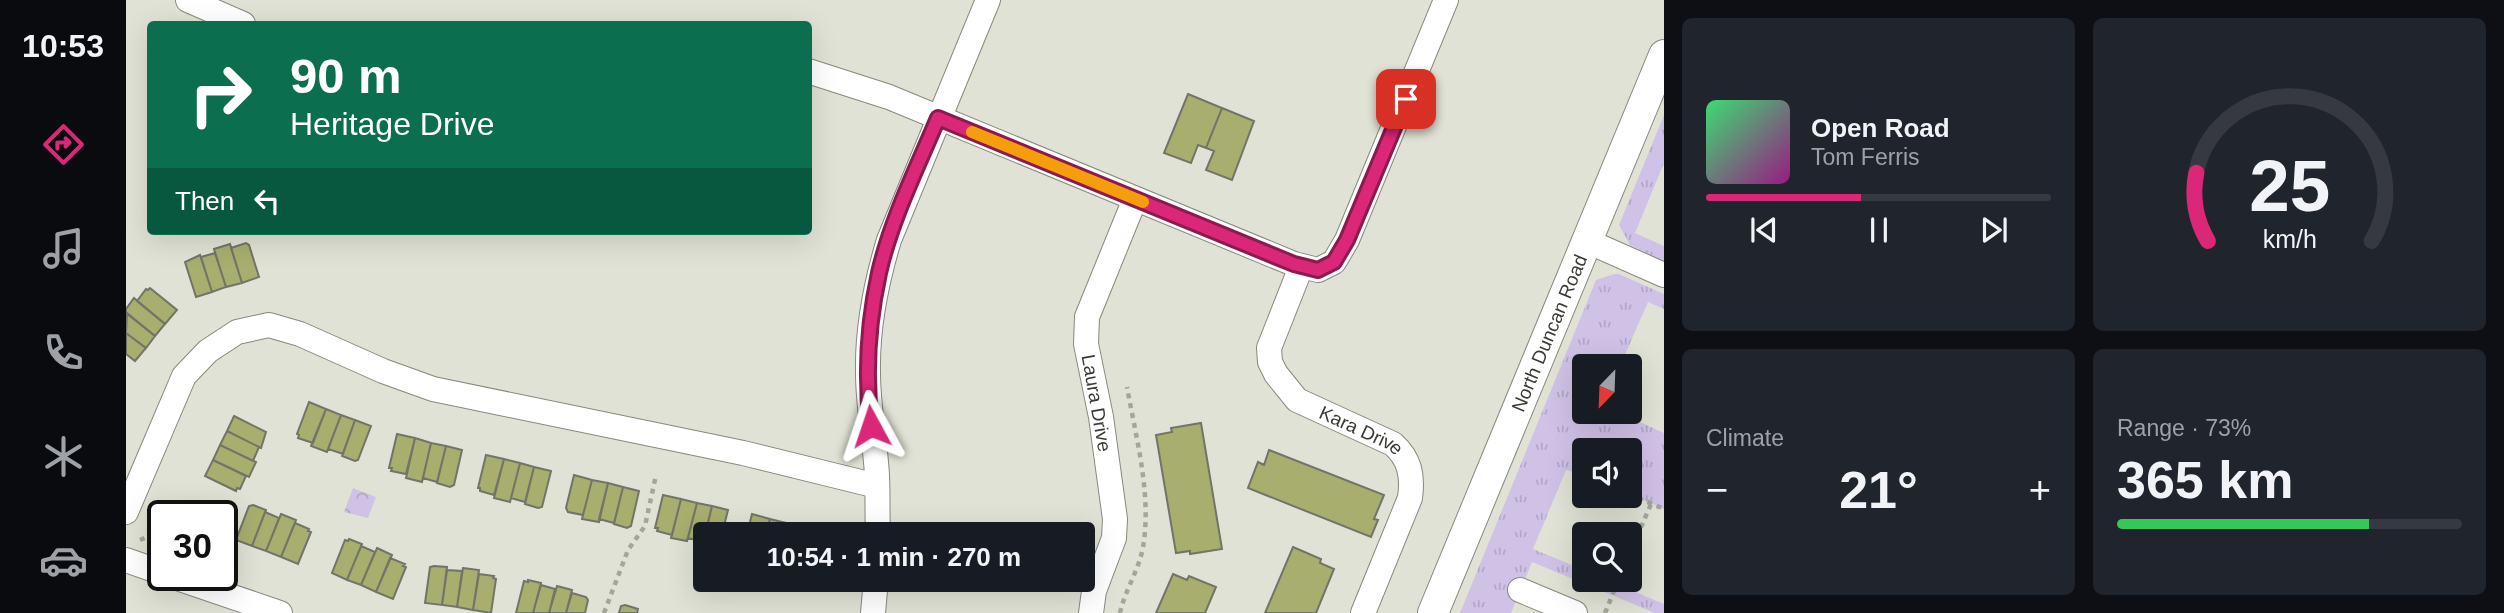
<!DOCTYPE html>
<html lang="en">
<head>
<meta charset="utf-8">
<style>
	body { margin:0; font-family:Helvetica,sans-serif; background:#20242c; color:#f1f3f6; height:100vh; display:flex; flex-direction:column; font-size:26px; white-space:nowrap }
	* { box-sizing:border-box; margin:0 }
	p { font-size:23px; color:#9ea1a6 }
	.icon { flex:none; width:38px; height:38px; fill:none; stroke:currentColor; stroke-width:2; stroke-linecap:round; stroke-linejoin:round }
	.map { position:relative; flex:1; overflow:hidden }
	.side { display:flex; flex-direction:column; gap:18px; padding:18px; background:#0d0f14; width:840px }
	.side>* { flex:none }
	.banner { position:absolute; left:21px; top:21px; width:665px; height:214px; border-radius:7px; box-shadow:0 7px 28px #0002; background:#0b6e4f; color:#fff; overflow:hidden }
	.needle { width:46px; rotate:203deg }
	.buttons { position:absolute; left:1446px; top:354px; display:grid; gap:14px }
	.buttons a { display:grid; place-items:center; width:70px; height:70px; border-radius:7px; background:#171b24; box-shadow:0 7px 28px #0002; font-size:35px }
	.speed { position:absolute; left:21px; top:500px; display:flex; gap:14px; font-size:35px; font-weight:700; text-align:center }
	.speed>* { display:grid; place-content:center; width:91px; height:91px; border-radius:50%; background:#171b24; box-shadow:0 7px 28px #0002; line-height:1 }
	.speed .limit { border:4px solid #111; border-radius:10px; background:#fff; color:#111 }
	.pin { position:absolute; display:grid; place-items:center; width:60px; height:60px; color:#fff; margin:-30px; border-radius:14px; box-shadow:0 4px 10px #0006 }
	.me { position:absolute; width:77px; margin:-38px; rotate:355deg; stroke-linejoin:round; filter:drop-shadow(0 0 5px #0008) }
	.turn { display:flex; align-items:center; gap:24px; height:147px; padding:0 28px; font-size:32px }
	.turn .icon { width:91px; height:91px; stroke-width:2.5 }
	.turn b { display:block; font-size:49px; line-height:60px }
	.then { display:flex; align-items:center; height:66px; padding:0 28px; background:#0003; gap:14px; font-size:26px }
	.big { font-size:52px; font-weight:800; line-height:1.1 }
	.side .widget { flex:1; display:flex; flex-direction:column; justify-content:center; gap:10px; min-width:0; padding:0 24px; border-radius:10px; background:#20242c }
	.side .dial { align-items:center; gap:0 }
	.dial svg { height:182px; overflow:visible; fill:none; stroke:#363941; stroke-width:7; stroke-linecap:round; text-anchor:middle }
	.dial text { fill:#f1f3f6; stroke:none }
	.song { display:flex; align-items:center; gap:21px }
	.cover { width:84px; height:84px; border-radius:10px; background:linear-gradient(135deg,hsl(140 70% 55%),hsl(310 70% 35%)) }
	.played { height:7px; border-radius:4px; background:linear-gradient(90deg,#db2777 45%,#363941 45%) }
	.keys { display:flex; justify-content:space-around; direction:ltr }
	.heat { display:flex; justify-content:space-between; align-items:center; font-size:38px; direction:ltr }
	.charge { height:10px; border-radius:5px; background:linear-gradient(90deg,#34c759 73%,#363941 0) }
	.side .tiles { flex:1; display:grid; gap:18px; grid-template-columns:repeat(2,1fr) }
	.trip { position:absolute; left:567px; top:522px; width:402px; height:70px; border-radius:7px; background:#171b24; box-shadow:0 7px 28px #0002; font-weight:800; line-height:70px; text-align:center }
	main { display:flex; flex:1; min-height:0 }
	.tabs { display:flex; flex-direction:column; width:126px; justify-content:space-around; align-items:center; background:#090b0e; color:#9ea1a6 }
	.tabs .icon { width:49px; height:49px }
	.tabs .on { color:#db2777 }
	.tabs b { font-size:32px; color:#f1f3f6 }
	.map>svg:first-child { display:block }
	.grass { fill:url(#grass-tufts) }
	.park { fill:url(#park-crowns) }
	.building { fill:#a7ae6e; stroke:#727468; stroke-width:2 }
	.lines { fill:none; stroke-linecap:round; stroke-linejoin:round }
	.minor-casing { stroke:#87897d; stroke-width:26 }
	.major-casing { stroke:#87897d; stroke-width:32 }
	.path { stroke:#a4a69c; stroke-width:4.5; stroke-dasharray:5 5; stroke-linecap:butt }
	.minor { stroke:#fff; stroke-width:24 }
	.major { stroke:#fff; stroke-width:30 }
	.route-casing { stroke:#8e194d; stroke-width:18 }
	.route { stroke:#db2777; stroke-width:12 }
	.slow { stroke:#f59e0b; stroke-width:12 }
	.labels { text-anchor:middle; stroke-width:6; stroke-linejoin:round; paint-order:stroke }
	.street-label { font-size:19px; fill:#393a35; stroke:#fff }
</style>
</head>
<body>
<main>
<nav class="tabs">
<b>10:53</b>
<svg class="icon on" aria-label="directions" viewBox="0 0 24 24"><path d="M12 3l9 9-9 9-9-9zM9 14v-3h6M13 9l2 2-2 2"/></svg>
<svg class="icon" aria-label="music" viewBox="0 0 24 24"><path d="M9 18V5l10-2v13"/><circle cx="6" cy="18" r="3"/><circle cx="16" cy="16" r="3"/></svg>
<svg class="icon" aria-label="phone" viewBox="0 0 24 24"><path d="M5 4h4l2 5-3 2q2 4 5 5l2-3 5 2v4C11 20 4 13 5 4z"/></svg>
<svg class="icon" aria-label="climate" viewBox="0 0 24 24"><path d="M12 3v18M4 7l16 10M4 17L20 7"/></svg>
<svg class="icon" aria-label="car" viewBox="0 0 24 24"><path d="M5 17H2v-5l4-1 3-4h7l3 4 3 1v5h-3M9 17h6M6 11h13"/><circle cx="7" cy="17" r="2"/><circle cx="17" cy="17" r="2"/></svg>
</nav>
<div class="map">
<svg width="1538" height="613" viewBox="0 0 1538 613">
	<defs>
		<pattern id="grass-tufts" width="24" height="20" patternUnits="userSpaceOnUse" patternTransform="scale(1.75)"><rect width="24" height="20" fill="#d0c2e7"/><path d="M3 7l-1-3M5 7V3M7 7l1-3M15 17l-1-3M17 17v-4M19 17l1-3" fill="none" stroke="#b3a7c7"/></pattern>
		<pattern id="park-crowns" width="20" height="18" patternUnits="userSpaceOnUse" patternTransform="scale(1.75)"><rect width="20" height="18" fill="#d0c2e7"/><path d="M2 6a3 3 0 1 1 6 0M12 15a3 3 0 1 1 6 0" fill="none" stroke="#b3a7c7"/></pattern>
	</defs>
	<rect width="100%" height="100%" fill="#e0e2d5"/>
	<path class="grass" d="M1538 115V163L1509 233 1538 246V262L1504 245 1493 225Z
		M1488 274H1493L1538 294V309L1522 302 1494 366H1458V411H1490L1538 433V509L1503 494V450H1458V475L1440 470 1407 549 1458 570V579H1479L1538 604V613H1529L1406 562 1385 613H1334L1470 280Z"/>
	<path class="park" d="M227 488 250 497 242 518 218 512Z"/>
	<path class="building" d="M1062 94 1096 108 1080 148 1072 145 1065 163 1038 153Z
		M1096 108 1128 121 1106 180 1080 170 1088 151 1080 148Z
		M120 243 123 245 133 277 116 283 105 248Z
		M104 244 116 283 100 287 88 249Z
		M89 253 100 287 86 292 75 257Z
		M74 255 86 292 70 297 59 262Z
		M24 288 51 310 39 324 11 301 20 289 22 290Z
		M8 298 39 324 29 336 0 313V309Z
		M1 313 29 336 20 348 0 333Z
		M0 333 20 348 9 361 0 354Z
		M183 402 200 409 187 443 172 438 173 435 171 434Z
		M200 409 215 415 201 452 185 446Z
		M215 415 229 420 217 454 202 449Z
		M108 416 140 432 135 448 101 431Z
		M229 420 245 426 232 460 229 461 216 456Z
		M1075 423 1096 549 1064 554V551L1050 553 1030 435 1046 432 1045 428Z
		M101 431 133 447 127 461 94 445Z
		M271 434 289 438 280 474 265 471 266 468H263Z
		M289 438 305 443 296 482 280 478Z
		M305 443 320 446 311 482 297 478Z
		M94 445 130 462 123 477 87 460Z
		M320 446 336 450 328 485 324 487 311 483Z
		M1143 450 1258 495 1248 519 1252 520 1245 537 1122 488 1132 462 1138 465Z
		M360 455 378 459 368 495 354 491V488H352Z
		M378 459 394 463 384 502 368 498Z
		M87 460 120 476 114 489 111 488 110 491 79 476Z
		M394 463 408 467 399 502 385 498Z
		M408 467 425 471 416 507 412 508 399 504Z
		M448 475 466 480 457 515 442 512 440 508Z
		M466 480 482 483 473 522 456 519Z
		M482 483 497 487 488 523 473 519Z
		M497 487 513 491 505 526 501 528 488 524Z
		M537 495 555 499 546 535 531 531 532 528H529Z
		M555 499 571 503 561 541 545 538Z
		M571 503 586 506 577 542 562 538Z
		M127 505 140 510 126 546 110 540 123 506Z
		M586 506 602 510 596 534H579V544H577Z
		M139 512 153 518 140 551 126 546Z
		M155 514 170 520 155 557 140 551Z
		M626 514 644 519 640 534H621Z
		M644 519 660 523 657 534H640Z
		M169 523 183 529 182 531 185 532 172 564 155 557Z
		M660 523 674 527 673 534H657Z
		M674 527 691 531 690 534H673Z
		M223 539 236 544 221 580 206 573 219 540 222 541Z
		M235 546 249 552 235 585 221 580Z
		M1167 547 1195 559 1194 563 1208 569 1190 613H1139Z
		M251 548 266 555 250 592 235 585Z
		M264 558 279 564 277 566 280 567 267 599 250 592Z
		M308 566 321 567 316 605 299 603 304 567Z
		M337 568 353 570 347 610 331 607Z
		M321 570 336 571 331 607 316 605Z
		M353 574 368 576 367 578 370 579 365 613 347 610Z
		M1047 574 1061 580 1063 576 1090 587 1079 613H1030Z
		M402 580 415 583 407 613H390L398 581 402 582Z
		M415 585 429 589 423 613H407Z
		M431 586 446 590 440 613H423Z
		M446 593 460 597 462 600 459 613H440Z
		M499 605 512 609 511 613H493L495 606Z"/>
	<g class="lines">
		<defs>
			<g id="minor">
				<path d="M62 0 117 24"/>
				<path d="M682 71 763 97 1168 264 1192 270 1208 262 1221 240 1320 0"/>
				<path d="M1461 241 1538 275"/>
				<path id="s1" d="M1175 267 1143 348 1144 362 1150 374 1171 400 1267 444C1284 459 1287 476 1284 498L1237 613"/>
				<path d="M0 512 58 376 82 351 111 332 143 325 174 334 257 371 307 389 617 453 751 486"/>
				<path d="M752 534C751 514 752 494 751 475 749 440 742 407 742 373 741 328 750 283 763 240L862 0"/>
				<path d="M0 560 37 573"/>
				<path d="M45 576 154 613"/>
				<path d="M1394 590 1449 613"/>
				<path d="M747 613 750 579"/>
				<path d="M965 613 968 591 988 538 989 519 975 417 960 344 961 317 1009 199"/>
			</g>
			<g id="major">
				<path id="s2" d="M1307 613 1538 55"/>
			</g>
		</defs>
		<use href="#minor" class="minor-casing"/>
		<use href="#major" class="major-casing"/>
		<path class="path" d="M1503 494 1538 509
			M14 540 36 530
			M1503 555 1525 504
			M478 613 502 550 519 526 530 475
			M994 613C999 590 1013 570 1017 547 1026 495 1010 438 1001 387
			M1479 613 1493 579"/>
		<use href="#minor" class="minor"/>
		<use href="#major" class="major"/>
	</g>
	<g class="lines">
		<defs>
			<path id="route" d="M745 426C739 375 742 323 753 273 765 220 791 168 812 118L1168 264 1192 270 1208 262 1221 240 1280 99"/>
		</defs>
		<use href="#route" class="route-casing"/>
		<use href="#route" class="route"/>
		<path class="slow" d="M846 132 1017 202"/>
	</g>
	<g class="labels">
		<g class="street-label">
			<text dy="7" stroke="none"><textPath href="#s2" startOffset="303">North Duncan Road</textPath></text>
			<text transform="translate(971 403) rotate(80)" y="7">Laura Drive</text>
			<text dy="7" stroke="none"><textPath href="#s1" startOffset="219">Kara Drive</textPath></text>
		</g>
	</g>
</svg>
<div class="buttons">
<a><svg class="needle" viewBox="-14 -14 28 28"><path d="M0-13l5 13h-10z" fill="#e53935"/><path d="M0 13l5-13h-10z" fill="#9ea1a6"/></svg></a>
<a><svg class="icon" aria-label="sound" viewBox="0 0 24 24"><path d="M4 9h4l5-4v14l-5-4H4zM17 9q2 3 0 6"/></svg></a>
<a><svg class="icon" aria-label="search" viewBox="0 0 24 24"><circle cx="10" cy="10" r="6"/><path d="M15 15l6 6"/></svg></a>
</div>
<div class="speed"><div class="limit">30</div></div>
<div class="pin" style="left:1280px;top:99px;background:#d93025"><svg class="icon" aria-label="arrive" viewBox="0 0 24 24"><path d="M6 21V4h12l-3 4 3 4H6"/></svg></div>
<svg class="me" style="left:745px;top:426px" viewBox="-20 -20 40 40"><path d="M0-17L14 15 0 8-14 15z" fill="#db2777" stroke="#fff" stroke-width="4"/></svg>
<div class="trip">10:54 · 1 min · 270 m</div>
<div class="banner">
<div class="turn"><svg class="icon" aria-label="right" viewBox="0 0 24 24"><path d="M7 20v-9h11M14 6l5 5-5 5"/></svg><div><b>90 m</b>Heritage Drive</div></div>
<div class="then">Then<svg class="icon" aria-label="left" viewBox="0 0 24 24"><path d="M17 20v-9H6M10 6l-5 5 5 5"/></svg></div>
</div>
</div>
<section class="side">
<div class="tiles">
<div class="widget">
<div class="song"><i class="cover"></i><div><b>Open Road</b><p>Tom Ferris</p></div></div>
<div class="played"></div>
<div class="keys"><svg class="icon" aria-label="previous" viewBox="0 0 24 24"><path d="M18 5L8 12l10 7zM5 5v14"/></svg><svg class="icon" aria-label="pause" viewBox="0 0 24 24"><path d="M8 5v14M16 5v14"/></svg><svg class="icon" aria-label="next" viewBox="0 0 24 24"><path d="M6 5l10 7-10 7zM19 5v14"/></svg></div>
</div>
<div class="widget dial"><svg viewBox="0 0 100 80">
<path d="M14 69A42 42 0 1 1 86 69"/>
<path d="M14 69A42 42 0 0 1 9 39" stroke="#db2777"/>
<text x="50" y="56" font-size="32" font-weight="700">25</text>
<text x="50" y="72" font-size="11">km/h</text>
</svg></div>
<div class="widget"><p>Climate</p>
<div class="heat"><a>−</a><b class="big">21°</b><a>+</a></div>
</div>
<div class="widget"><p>Range · 73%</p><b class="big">365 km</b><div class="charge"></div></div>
</div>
</section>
</main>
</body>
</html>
